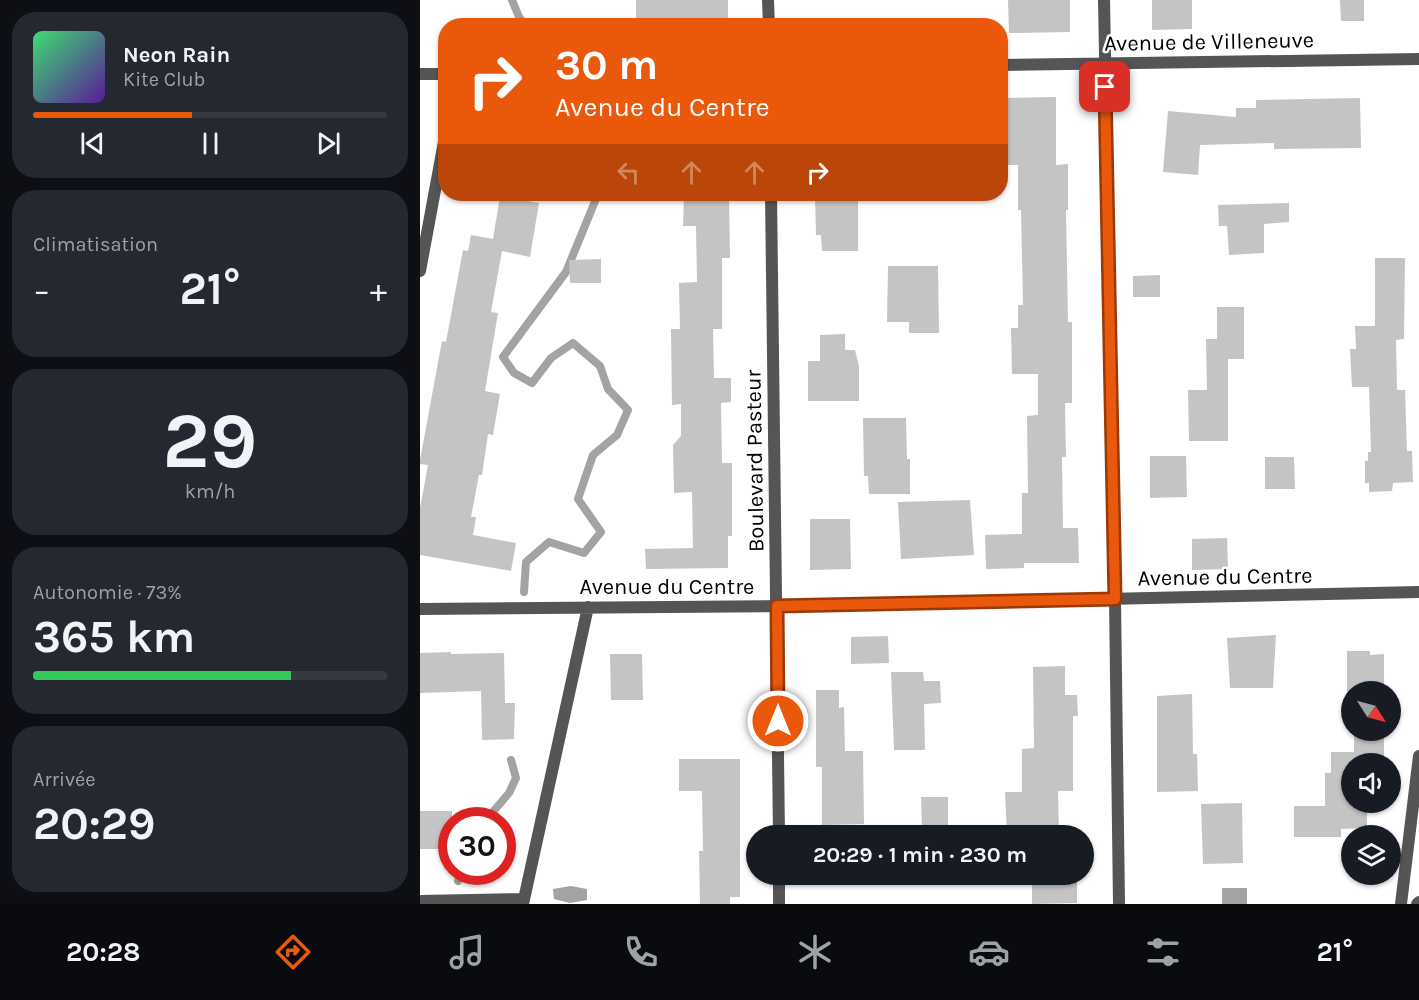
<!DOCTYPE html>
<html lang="fr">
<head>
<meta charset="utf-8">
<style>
	body { margin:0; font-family:Karla,sans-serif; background:#242831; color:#f1f3f6; height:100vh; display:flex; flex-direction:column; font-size:22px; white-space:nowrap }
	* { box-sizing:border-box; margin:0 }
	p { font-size:20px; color:#9ea1a6 }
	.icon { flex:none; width:33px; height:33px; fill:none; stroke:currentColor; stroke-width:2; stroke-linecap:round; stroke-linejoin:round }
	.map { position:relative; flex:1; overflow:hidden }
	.details { display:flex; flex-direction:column; gap:12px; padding:12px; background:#0d0f14; width:420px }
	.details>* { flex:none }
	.guide { position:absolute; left:18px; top:18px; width:570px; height:183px; border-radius:24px; box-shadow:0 2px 4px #0004; background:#ea580c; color:#fff; overflow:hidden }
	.needle { width:39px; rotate:126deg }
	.fabs { position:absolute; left:921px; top:681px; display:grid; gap:12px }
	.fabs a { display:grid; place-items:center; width:60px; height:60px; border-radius:50%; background:#171b24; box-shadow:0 2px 4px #0004; font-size:30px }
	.speed { position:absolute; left:18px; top:807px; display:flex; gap:12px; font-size:30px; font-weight:700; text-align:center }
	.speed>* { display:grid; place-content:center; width:78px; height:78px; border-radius:50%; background:#171b24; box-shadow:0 2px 4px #0004; line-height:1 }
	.speed .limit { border:9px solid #d22; background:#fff; color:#111 }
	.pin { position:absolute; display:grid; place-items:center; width:51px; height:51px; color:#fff; margin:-26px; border-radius:12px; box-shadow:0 3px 9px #0006 }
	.me { position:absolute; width:66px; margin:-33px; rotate:0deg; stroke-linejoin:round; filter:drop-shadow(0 0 4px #0008) }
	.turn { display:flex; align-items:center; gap:21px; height:126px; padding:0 18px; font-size:27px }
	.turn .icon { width:78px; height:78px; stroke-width:2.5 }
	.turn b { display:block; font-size:42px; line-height:51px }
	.lanes { display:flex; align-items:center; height:57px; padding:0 18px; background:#0003; justify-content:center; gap:30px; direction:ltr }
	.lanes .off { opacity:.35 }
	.big { font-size:45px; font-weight:700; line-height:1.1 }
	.details .tile { flex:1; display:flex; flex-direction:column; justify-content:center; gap:9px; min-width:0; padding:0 21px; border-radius:24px; background:#242831 }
	.details .dial { align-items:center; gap:0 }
	.dial b { font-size:78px; line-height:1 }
	.song { display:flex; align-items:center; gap:18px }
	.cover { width:72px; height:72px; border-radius:9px; background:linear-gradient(135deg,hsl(140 70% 55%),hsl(270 70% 35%)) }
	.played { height:6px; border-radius:3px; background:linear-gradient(90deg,#ea580c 45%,#363941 45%) }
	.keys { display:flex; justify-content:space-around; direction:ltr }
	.heat { display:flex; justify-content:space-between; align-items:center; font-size:33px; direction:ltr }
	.charge { height:9px; border-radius:4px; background:linear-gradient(90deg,#34c759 73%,#363941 0) }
	.trip { position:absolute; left:326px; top:825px; width:348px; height:60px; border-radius:30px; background:#171b24; box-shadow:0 2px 4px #0004; font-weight:700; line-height:60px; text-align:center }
	.dock { display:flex; height:96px; justify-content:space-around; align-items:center; background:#090b0e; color:#9ea1a6 }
	.dock .icon { width:42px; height:42px }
	.dock .active { color:#ea580c }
	.dock b { font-size:27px; color:#f1f3f6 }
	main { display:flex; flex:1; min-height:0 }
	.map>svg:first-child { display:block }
	.water { fill:#a3a3a3 }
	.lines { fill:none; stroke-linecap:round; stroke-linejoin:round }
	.stream { stroke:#a3a3a3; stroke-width:8 }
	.building { fill:#c4c4c4 }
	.minor { stroke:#555; stroke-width:12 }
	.route-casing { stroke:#983908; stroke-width:15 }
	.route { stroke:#ea580c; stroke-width:10 }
	.labels { text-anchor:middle; stroke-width:5; stroke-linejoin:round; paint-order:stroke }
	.street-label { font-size:22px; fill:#000; stroke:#fff }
</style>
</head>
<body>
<main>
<section class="details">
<div class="tile">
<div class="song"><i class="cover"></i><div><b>Neon Rain</b><p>Kite Club</p></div></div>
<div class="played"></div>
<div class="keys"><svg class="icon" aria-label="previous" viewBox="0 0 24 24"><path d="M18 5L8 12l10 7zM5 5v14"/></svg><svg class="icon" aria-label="pause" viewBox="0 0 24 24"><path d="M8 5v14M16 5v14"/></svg><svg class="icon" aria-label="next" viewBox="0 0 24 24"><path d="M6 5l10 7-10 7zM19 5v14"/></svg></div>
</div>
<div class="tile"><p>Climatisation</p>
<div class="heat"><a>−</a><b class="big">21°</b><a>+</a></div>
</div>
<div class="tile dial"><b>29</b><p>km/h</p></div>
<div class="tile"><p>Autonomie · 73%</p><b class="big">365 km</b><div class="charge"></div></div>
<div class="tile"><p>Arrivée</p><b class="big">20:29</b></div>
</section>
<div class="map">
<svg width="999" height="904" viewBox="0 0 999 904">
	<rect width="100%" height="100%" fill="#fff"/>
	<path class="water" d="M151 886 167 889V900L150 903 134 899 133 889Z
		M802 888H827V904H802Z"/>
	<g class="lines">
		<path class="stream" d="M92 0 99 17 106 26
			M104 592 106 562 129 542 164 553 181 532 158 499 173 455 197 435 208 410 188 389 180 366 153 343 131 358 112 383 94 373 83 357 146 272 178 194
			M66 820 89 793 96 778 91 760
			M38 881 42 872"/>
	</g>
	<path class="building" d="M216 0H308V26H216Z
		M588 0H650V32L589 33Z
		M732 0H772V29L732 30Z
		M920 0H944V21H921Z
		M636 97V165L648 164V210H646L648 322H652V403H645L646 457H642L643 528H658L659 563H604V568L566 569 565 535 602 534V493H608L607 416 618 415V374H592L591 328H598V305H603L601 210H598V165H580L582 98Z
		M940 98 941 148 854 149V143L780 145 778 175 743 172 748 111 816 117V108H836V100Z
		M264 194H309L310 258H302V329H293L294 378H311V402L301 403 302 463H312V536H308V568L226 569 225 549 273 548 272 492 254 493 253 445 261 436V404L252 405 251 329H260L259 283 277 282 276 226H263Z
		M399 194H435V198H438V251H402L401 235H396L395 195H399Z
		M80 196 119 203 110 257 82 251 71 312 78 313 65 391 80 394 73 435 68 434 62 475H59L51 517H56L53 535 96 543 91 571 0 555V508L8 465 0 464V460L22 341 26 342 43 250 48 251 51 235 73 239Z
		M869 203V222L844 224V253L809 255 807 226H799L798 205Z
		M955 258H985L984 339 976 340 977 390H985L987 451H992L993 482 973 483 972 491 949 492V483H945V461H948V452H951L949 387H932L930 349H936L935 326H955Z
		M181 259V283H150L149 260Z
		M468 266H518L519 333H489V322H467Z
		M740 275V297H713V276Z
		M797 307H824V359H808V441H769L768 390H787L786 339H797Z
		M425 334V350H435L439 367V401H388V361H400V335Z
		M443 418H486L487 459H490V494H449L448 476H444Z
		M730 456H766L767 497 730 498Z
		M845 457H874L875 489H845Z
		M550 500 554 555 481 559 478 502Z
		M390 519H430L431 569 390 570Z
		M807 538 808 569 772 570V539Z
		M856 635 853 688H810L807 638Z
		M468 636 469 663 431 664V637Z
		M927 651H950V655L964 654V686L960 692H932V703H927Z
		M31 652V654L84 653 85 703H95L94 739 62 740 61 691 0 693V653Z
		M190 654H222L223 700H191Z
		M645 666V695H657L658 716H653V791H638L639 835 651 836H587L585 792H602V749L614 748 613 667Z
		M471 672H503L504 681H520L521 703 504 704 505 750H474Z
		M396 690H419V708L424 707 425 751H443L444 824 402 825V767H396Z
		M772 694 773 754H777L778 791 737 792V696Z
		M934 730H964V764H932V802H947V828L921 829V837H874V806H905V773H911V752H934Z
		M259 759H320V897H310V904H280L279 851H283L282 791H259Z
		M501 797H528V828H502Z
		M822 803 823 863 783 864 781 804Z
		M0 811H32V849H0Z
		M612 874H651V879H657V903L612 904Z"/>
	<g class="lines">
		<path class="minor" d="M348 0 349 26
			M684 0 695 599 699 904
			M580 65 999 59
			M0 74H26
			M351 194 359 836
			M0 271 26 131
			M0 609 368 606 999 592
			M359 874V904
			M0 901 103 899
			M103 904 168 607
			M981 904 999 756
			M997 904 999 902"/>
	</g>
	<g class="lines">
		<defs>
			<path id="route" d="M358 721 357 606 695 599 685 87"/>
		</defs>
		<use href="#route" class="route-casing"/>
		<use href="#route" class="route"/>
	</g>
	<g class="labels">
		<g class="street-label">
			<text transform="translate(789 41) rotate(-1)" y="8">Avenue de Villeneuve</text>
			<text transform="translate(334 461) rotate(-91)" y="8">Boulevard Pasteur</text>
			<text transform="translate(805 576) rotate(-1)" y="8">Avenue du Centre</text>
			<text x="247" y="594">Avenue du Centre</text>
		</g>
	</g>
</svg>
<div class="fabs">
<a><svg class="needle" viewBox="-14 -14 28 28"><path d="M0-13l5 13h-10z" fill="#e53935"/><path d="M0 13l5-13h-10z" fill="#9ea1a6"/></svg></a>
<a><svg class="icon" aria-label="sound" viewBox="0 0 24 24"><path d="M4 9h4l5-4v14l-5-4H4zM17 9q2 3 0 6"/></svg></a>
<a><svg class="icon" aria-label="layers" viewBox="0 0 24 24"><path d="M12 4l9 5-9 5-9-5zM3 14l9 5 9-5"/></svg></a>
</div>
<div class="speed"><div class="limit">30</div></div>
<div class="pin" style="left:685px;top:87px;background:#d93025"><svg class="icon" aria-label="arrive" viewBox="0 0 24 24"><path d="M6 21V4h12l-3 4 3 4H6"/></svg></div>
<svg class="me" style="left:358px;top:721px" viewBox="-20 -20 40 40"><circle r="17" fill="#ea580c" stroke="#fff" stroke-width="3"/><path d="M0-11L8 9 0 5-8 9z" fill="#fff"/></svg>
<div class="trip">20:29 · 1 min · 230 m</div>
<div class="guide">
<div class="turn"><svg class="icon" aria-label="right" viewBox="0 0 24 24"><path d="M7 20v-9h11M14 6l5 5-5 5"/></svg><div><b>30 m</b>Avenue du Centre</div></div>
<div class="lanes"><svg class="icon off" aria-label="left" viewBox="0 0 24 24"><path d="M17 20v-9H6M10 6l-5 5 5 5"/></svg><svg class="icon off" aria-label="ahead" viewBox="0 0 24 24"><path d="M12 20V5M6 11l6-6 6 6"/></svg><svg class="icon off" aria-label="ahead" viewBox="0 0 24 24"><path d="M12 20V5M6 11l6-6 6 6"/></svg><svg class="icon" aria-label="right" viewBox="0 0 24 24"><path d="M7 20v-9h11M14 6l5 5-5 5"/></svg></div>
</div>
</div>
</main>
<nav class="dock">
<b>20:28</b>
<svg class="icon active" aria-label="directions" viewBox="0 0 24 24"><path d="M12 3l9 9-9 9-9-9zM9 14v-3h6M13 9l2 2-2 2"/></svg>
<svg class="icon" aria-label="music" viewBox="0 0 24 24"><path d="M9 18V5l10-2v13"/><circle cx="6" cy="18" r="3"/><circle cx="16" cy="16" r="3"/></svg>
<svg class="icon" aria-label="phone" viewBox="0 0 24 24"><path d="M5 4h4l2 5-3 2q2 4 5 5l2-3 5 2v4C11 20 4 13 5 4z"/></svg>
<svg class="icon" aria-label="climate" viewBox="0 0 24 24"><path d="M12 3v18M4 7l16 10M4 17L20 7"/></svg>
<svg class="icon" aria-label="car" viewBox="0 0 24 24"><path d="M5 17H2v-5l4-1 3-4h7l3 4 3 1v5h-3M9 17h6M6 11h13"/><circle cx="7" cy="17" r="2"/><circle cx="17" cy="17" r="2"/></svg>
<svg class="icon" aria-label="filters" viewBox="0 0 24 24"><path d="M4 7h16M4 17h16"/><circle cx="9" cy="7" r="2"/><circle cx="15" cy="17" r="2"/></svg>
<b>21°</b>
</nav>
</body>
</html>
